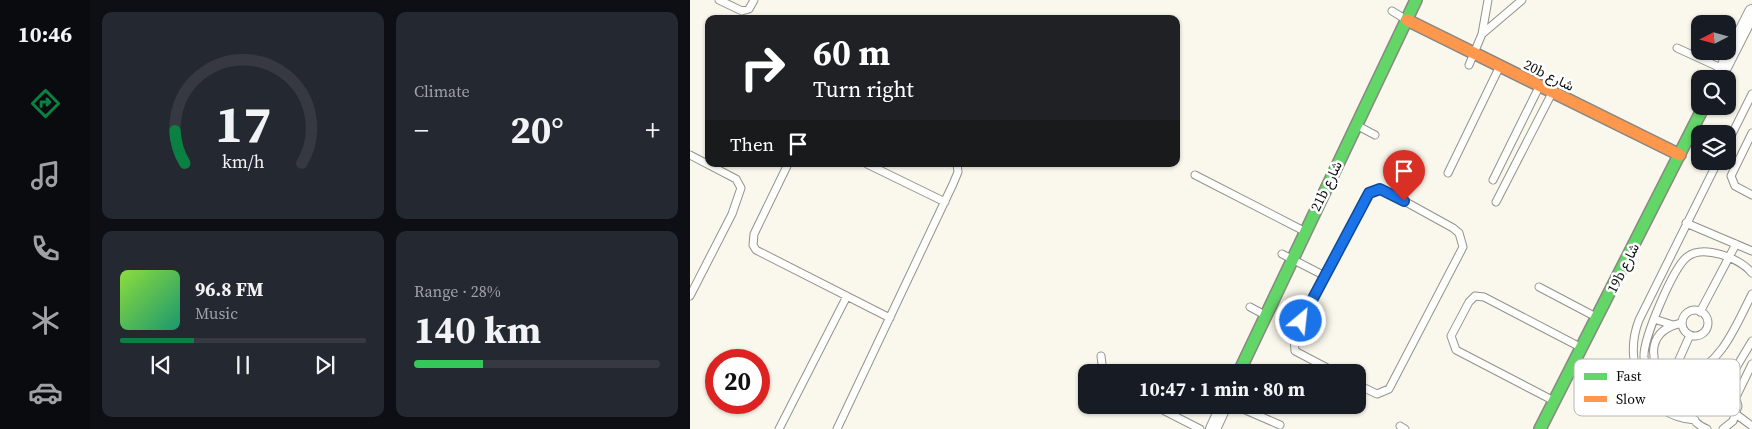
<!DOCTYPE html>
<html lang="en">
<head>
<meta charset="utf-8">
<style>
	body { margin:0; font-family:"Source Serif 4",Vazirmatn,serif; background:#242831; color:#f1f3f6; height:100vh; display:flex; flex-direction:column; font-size:19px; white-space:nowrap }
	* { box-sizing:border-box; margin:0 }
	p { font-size:16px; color:#9ea1a6 }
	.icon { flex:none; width:28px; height:28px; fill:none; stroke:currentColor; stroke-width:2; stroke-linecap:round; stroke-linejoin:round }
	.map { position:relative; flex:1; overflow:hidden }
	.drawer { display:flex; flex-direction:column; gap:12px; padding:12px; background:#0d0f14; width:600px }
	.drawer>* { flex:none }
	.top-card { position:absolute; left:15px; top:15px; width:475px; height:152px; border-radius:10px; box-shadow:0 1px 4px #0004; background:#202124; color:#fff; overflow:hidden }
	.needle { width:32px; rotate:264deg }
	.controls { position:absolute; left:1001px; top:15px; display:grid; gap:10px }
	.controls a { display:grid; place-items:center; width:45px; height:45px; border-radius:10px; background:#171b24; box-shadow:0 1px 4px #0004; font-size:25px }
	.speed { position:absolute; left:15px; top:349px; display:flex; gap:10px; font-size:25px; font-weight:700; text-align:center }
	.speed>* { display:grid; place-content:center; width:65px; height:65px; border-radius:50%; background:#171b24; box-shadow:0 1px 4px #0004; line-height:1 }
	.speed .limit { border:8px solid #d22; background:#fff; color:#111 }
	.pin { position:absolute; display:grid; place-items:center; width:42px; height:42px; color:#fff; margin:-51px -21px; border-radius:50% 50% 50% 0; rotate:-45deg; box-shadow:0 0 5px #0007 }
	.pin .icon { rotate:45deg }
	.me { position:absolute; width:55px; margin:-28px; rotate:28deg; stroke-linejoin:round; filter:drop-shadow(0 0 4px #0008) }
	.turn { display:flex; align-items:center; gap:18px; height:105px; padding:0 25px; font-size:22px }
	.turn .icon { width:65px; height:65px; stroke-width:2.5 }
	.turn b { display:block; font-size:35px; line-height:42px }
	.then { display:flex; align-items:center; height:48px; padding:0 25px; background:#0003; gap:10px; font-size:19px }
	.big { font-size:38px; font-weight:700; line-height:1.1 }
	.drawer .tile { flex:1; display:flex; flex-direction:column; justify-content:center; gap:8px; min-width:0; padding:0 18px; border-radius:10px; background:#242831 }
	.drawer .dial { align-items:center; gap:0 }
	.dial svg { height:130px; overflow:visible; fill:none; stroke:#363941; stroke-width:7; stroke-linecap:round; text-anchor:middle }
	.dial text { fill:#f1f3f6; stroke:none }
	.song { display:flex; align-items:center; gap:15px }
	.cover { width:60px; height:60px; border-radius:8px; background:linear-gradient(135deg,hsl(90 70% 55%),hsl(160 70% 35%)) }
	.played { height:5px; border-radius:2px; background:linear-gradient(90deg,#0b8043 30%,#363941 30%) }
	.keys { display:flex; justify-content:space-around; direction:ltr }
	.heat { display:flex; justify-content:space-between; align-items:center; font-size:28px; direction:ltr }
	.charge { height:8px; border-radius:4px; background:linear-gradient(90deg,#34c759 28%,#363941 0) }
	.drawer .tiles { flex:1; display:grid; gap:12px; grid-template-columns:repeat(2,1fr) }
	.trip { position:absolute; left:388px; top:364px; width:288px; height:50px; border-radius:10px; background:#171b24; box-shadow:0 1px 4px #0004; font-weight:700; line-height:50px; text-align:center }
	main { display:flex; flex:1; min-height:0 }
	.tab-bar { display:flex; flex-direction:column; width:90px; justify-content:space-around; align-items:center; background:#090b0e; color:#9ea1a6 }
	.tab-bar .icon { width:35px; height:35px }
	.tab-bar .current { color:#0b8043 }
	.tab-bar b { font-size:22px; color:#f1f3f6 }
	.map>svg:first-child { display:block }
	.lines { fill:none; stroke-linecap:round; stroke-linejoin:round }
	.lane-casing { stroke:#93928d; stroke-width:9 }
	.street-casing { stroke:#93928d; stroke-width:16 }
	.fast-casing { stroke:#898883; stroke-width:14 }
	.slow-casing { stroke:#898883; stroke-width:14 }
	.lane { stroke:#fefefc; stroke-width:7 }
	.street { stroke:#fefefc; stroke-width:14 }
	.fast { stroke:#63d668; stroke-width:11 }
	.slow { stroke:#ff974d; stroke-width:11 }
	.route-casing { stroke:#114b97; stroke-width:12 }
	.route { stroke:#1a73e8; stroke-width:9 }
	.labels { text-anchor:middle; stroke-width:5; stroke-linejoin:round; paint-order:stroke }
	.street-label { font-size:14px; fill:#0b0b0b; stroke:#fff }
	.key { fill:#fff; stroke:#b6b6b6; stroke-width:1 }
	.key-label { font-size:14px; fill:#0b0b0b }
</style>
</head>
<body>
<main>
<nav class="tab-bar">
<b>10:46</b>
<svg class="icon current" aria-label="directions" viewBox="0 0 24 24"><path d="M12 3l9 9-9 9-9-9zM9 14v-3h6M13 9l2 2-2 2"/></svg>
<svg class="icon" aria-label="music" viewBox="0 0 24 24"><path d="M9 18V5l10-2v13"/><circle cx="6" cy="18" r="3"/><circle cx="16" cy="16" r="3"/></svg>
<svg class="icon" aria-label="phone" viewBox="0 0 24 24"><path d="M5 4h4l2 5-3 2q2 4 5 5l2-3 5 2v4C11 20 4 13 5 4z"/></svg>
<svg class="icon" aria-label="climate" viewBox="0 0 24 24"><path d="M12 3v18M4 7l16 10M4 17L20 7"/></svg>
<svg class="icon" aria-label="car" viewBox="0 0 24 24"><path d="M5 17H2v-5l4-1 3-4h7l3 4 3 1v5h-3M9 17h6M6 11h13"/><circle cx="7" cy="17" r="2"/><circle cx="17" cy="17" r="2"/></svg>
</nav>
<section class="drawer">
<div class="tiles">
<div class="tile dial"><svg viewBox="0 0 100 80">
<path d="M14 69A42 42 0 1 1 86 69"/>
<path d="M14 69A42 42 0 0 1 8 49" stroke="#0b8043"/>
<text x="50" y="56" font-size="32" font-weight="700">17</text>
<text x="50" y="72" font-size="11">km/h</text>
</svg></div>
<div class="tile"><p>Climate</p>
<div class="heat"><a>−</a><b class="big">20°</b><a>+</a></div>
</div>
<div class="tile">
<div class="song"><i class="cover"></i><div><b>96.8 FM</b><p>Music</p></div></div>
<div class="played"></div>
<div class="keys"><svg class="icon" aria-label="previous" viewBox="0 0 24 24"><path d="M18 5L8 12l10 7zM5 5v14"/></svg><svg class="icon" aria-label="pause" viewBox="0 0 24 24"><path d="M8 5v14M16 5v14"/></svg><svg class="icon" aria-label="next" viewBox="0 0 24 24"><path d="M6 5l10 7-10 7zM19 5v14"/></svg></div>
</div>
<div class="tile"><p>Range · 28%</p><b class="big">140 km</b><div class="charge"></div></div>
</div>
</section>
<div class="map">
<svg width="1062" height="429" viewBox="0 0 1062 429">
	<rect width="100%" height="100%" fill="#faf8ed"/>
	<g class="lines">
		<defs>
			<path id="lane" d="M29 0 52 11 59 9 64 0
				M798 0 792 34 832 0
				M702 11 715 19
				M987 48 1033 69
				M779 65 792 34
				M668 126 685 135
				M1062 133 1041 176 1045 186 1062 195
				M1038 142 1062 94
				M0 155 46 179 51 188 42 214 0 296
				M98 164 64 234 63 245 66 250 200 318
				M177 164 255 202
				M758 173 809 68
				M505 175 614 231
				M803 180 848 89
				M806 202 862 93
				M996 223 1062 251
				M592 254 635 276
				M1062 273C1050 258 1013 244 997 257 983 268 953 339 954 357 955 368 960 377 970 380 979 384 988 381 996 378 1033 362 1045 327 1062 294
				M849 287 906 317
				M560 307 575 315
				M992 323a13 13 0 1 1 26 0a13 13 0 1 1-26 0Z
				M1010 312 1046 244
				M964 319 983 325
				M411 356 413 372
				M645 372 605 351 604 336 675 198 684 190 696 191 763 228 769 233 773 247 699 389 687 394 666 384
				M974 381C958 357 958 330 992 323
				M979 382 1000 335
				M1035 386 1062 341
				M1046 397 1062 364
				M864 401 766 350 761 336 779 302 785 296 794 297 892 348
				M965 403 986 401 1005 394
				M463 405 510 429
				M544 405 590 425
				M1047 415 1062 426
				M1005 420C954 417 932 363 949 320L1028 161
				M710 426 715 429
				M89 429 157 296
				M147 429 263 184 268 172 267 164
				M1017 429C971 411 1034 351 1048 406L1043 421 1033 429"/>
			<path id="street" d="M1028 79 1062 12
				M523 429 534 405"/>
			<path id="fast" d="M549 372 726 0
				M850 429 1014 106"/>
			<path id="slow" d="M717 20 990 155"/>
		</defs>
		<use href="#lane" class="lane-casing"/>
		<use href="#street" class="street-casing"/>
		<use href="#fast" class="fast-casing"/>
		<use href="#slow" class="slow-casing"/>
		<use href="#lane" class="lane"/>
		<use href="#street" class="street"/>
		<use href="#fast" class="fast"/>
		<use href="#slow" class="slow"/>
	</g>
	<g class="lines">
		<defs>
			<path id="route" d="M611 321 679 193 690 189 714 201"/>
		</defs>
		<use href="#route" class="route-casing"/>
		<use href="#route" class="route"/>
	</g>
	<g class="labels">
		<g class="street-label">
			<text transform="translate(859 75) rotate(26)" y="5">20b شارع</text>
			<text transform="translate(636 186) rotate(-64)" y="5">21b شارع</text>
			<text transform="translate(933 268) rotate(-63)" y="5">19b شارع</text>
		</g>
	</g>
	<rect x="884" y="359" width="166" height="57" rx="8" class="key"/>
	<rect x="894" y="373" width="23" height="7" fill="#63d668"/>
	<rect x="894" y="396" width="23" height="6" fill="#ff974d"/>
	<g class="key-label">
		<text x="926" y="381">Fast</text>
		<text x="926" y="404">Slow</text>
	</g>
</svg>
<div class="controls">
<a><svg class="needle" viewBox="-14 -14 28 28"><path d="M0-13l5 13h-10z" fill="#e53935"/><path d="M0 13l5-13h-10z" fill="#9ea1a6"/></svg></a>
<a><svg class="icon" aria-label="search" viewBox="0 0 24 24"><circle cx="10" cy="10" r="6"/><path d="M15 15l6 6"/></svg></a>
<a><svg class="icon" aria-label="layers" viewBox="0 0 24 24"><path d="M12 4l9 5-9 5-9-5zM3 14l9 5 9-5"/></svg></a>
</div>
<div class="speed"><div class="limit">20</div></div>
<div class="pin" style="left:714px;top:201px;background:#d93025"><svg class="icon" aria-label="arrive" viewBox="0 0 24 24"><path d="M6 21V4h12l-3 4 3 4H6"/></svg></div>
<svg class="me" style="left:611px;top:321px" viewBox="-20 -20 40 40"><circle r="17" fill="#1a73e8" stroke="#fff" stroke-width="3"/><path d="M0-11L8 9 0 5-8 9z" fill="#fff"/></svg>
<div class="trip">10:47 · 1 min · 80 m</div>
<div class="top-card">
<div class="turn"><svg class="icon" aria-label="right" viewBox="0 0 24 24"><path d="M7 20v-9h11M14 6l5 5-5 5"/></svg><div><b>60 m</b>Turn right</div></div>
<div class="then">Then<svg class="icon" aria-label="arrive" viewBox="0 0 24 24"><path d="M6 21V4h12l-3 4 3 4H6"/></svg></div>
</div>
</div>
</main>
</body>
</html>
